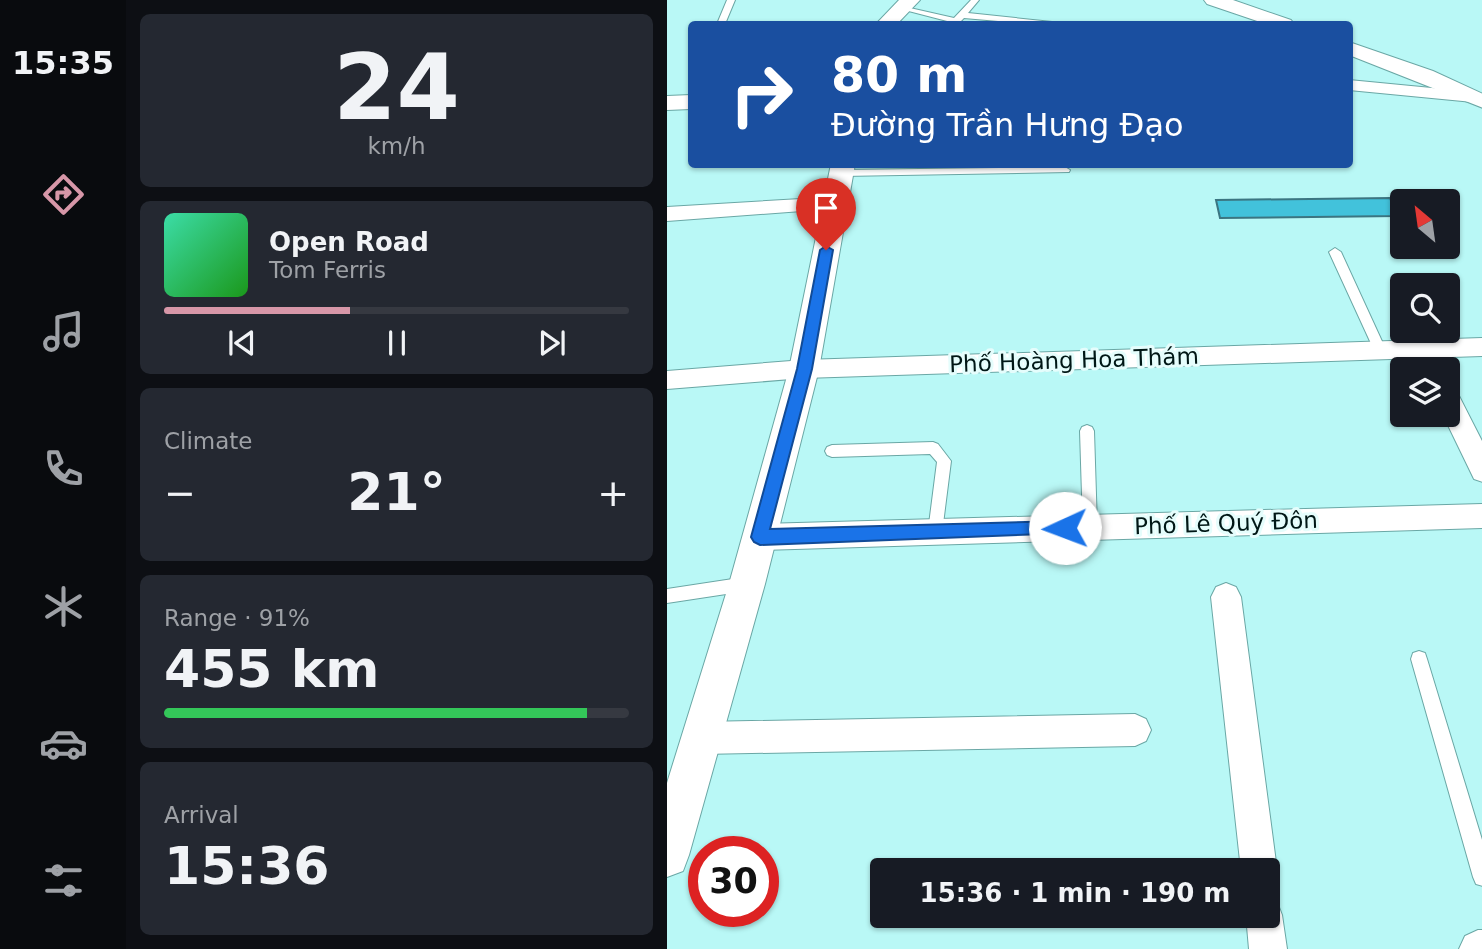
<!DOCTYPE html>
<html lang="en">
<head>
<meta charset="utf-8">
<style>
	body { margin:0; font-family:"DejaVu Sans",sans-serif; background:#242831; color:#f1f3f6; height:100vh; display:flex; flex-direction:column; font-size:26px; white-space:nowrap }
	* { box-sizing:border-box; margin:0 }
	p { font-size:23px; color:#9ea1a6 }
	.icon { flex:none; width:38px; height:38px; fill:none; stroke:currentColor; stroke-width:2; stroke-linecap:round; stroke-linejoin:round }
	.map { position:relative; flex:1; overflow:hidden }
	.side { display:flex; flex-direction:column; gap:14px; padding:14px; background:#0d0f14; width:541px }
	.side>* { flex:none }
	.top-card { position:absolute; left:21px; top:21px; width:665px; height:147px; border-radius:7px; box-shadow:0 2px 5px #0004; background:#1a4fa0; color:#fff; overflow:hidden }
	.needle { width:46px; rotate:331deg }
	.controls { position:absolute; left:723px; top:189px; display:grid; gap:14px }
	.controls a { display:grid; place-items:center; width:70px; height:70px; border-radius:7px; background:#171b24; box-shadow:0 2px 5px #0004; font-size:35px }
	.speed { position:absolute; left:21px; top:836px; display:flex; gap:14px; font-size:35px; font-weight:700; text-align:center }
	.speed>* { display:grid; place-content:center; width:91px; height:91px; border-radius:50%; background:#171b24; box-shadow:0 2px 5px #0004; line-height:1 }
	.speed .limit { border:10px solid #d22; background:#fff; color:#111 }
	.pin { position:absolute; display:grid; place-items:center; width:60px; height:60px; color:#fff; margin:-72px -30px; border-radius:50% 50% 50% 0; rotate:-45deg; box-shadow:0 0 7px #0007 }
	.pin .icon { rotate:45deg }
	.me { position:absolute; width:77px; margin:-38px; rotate:268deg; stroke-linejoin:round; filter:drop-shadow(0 0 5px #0008) }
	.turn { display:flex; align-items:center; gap:24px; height:147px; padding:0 28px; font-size:32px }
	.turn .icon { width:91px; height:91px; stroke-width:2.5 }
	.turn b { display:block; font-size:49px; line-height:60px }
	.big { font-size:52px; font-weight:700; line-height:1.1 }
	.side .widget { flex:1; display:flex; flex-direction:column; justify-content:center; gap:10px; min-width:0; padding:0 24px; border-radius:10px; background:#242831 }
	.side .dial { align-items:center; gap:0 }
	.dial b { font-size:91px; line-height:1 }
	.song { display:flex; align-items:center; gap:21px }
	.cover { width:84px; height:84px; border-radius:10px; background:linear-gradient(135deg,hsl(160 70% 55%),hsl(120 70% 35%)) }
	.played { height:7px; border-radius:4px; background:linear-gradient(90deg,#d797a8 40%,#363941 40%) }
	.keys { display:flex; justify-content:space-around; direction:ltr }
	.heat { display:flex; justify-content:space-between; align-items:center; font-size:38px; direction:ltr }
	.charge { height:10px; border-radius:5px; background:linear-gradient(90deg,#34c759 91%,#363941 0) }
	.trip { position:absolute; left:203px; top:858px; width:410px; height:70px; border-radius:7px; background:#171b24; box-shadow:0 2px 5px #0004; font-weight:700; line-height:70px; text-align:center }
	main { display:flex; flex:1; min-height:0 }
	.tabs { display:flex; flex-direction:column; width:126px; justify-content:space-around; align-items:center; background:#090b0e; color:#9ea1a6 }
	.tabs .icon { width:49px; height:49px }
	.tabs .on { color:#d797a8 }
	.tabs b { font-size:32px; color:#f1f3f6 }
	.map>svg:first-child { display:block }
	.building { fill:#42c2db; stroke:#3b7581; stroke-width:2 }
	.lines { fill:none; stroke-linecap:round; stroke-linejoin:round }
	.service-casing { stroke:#6aa7a5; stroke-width:2 }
	.minor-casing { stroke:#6aa7a5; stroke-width:2 }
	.tertiary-casing { stroke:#6aa7a5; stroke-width:2 }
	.service { fill:#fff; fill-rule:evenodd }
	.minor { fill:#fff; fill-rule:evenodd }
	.tertiary { fill:#fff; fill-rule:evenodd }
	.route { fill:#1a73e8; stroke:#114b97; stroke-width:2 }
	.labels { text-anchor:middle; stroke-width:6; stroke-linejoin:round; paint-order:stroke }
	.street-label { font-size:23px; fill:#001716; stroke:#e5fdfc }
</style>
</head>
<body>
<main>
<nav class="tabs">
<b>15:35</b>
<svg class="icon on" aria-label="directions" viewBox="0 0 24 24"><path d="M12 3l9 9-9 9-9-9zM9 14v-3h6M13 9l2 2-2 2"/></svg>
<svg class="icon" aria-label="music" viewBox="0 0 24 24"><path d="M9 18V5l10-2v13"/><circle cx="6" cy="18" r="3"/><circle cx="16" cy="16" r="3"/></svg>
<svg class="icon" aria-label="phone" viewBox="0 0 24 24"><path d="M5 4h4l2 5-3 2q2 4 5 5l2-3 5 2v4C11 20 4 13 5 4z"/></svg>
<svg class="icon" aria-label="climate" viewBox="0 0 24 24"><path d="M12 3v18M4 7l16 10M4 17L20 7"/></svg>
<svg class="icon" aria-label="car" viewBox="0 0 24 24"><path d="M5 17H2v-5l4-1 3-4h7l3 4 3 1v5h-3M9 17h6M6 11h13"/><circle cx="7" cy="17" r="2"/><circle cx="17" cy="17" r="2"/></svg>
<svg class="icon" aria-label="filters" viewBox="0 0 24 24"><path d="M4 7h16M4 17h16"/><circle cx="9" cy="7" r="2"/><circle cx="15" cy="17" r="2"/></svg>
</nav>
<section class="side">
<div class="widget dial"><b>24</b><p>km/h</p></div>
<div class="widget">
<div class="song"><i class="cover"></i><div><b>Open Road</b><p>Tom Ferris</p></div></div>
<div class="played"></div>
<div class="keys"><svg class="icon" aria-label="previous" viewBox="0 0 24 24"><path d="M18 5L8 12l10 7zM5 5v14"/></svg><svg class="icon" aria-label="pause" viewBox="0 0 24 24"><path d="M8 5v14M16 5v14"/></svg><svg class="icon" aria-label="next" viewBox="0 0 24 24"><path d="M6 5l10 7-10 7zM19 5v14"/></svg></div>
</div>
<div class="widget"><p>Climate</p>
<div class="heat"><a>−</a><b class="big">21°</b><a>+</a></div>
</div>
<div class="widget"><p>Range · 91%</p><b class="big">455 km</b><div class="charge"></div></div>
<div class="widget"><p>Arrival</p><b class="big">15:36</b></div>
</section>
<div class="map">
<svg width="816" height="949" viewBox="0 0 816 949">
	<rect width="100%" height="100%" fill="#b9f8f6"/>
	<path class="building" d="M723 198 730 216 553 218 549 200Z"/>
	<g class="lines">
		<defs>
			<path id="service" d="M60 0H68L58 24H50Z
				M304 0H312L301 13 385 22 389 24H365L297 18 291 24H283L284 22 230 8 234 6 287 18Z
				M398 167 403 170 402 172 175 176 170 173 175 170Z
				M668 248 674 252 719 350 717 353H709L707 350 662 252Z
				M420 425 425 427 427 431 430 527 428 532 423 534 418 532 416 527 413 431 415 427Z
				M266 442 271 444 284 461 275 532 273 537 268 539 263 537 261 532 270 462 263 454 165 457 160 455 158 451 160 447 165 445Z
				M79 577 84 579 87 584 84 589 79 591 0 603V589Z
				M752 651 758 653 760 659 816 843V886L809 884 806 877 744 659 746 653Z"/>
			<path id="minor" d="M682 80 806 92 815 97 806 102 682 90Z
				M168 197 175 198 178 203 175 208 0 221V207Z
				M816 338V356L137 378 0 389V371L137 360Z
				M780 387 789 390 816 443V482L807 479 776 415H780Z
				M816 504V528L93 550 83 546 79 537 83 528 93 524Z
				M559 583 569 587 574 597 610 870 605 883 600 884V870H574L544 597 549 587Z
				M468 714 479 719 484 730 479 741 468 746 34 754 23 749 18 738 23 727 34 722Z
				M600 898 610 902 615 915 620 949H582L579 915H600Z
				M811 930H816V949H792L798 936Z"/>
			<path id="tertiary" d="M232 0H253L230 24H209Z
				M537 0H566L624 20 627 24H599L540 4Z
				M682 42 766 71 816 94V108L682 55Z
				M24 95V109L0 110V96Z
				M164 164H188L152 369 98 584 22 855 16 871 0 877V783L62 584 122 369Z"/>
		</defs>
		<use href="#service" class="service-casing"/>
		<use href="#minor" class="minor-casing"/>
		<use href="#tertiary" class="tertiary-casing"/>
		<use href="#service" class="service"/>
		<use href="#minor" class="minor"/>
		<use href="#tertiary" class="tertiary"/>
	</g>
	<path class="route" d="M159 246 166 250 145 369 103 529 398 521 404 523 406 528 404 533 93 545 87 542 84 537 130 369 153 250Z"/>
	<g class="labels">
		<g class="street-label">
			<text transform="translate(407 360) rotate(-2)" y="8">Phố Hoàng Hoa Thám</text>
			<text transform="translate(559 523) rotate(-2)" y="8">Phố Lê Quý Đôn</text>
		</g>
	</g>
</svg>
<div class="controls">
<a><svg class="needle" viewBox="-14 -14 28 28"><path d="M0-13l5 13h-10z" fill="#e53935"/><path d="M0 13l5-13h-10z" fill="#9ea1a6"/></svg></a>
<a><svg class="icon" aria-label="search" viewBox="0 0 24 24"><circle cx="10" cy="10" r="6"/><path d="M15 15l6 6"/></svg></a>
<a><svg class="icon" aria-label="layers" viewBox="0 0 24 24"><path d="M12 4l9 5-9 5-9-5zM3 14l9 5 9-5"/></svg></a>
</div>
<div class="speed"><div class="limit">30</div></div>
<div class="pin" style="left:159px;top:250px;background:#d93025"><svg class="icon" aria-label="arrive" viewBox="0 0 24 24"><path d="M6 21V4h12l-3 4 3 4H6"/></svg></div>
<svg class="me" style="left:398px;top:528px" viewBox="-20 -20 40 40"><circle r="19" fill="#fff"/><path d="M0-13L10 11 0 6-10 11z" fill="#1a73e8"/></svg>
<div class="trip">15:36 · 1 min · 190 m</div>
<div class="top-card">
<div class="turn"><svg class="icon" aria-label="right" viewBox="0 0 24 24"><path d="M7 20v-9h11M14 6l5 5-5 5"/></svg><div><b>80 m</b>Đường Trần Hưng Đạo</div></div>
</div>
</div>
</main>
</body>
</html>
